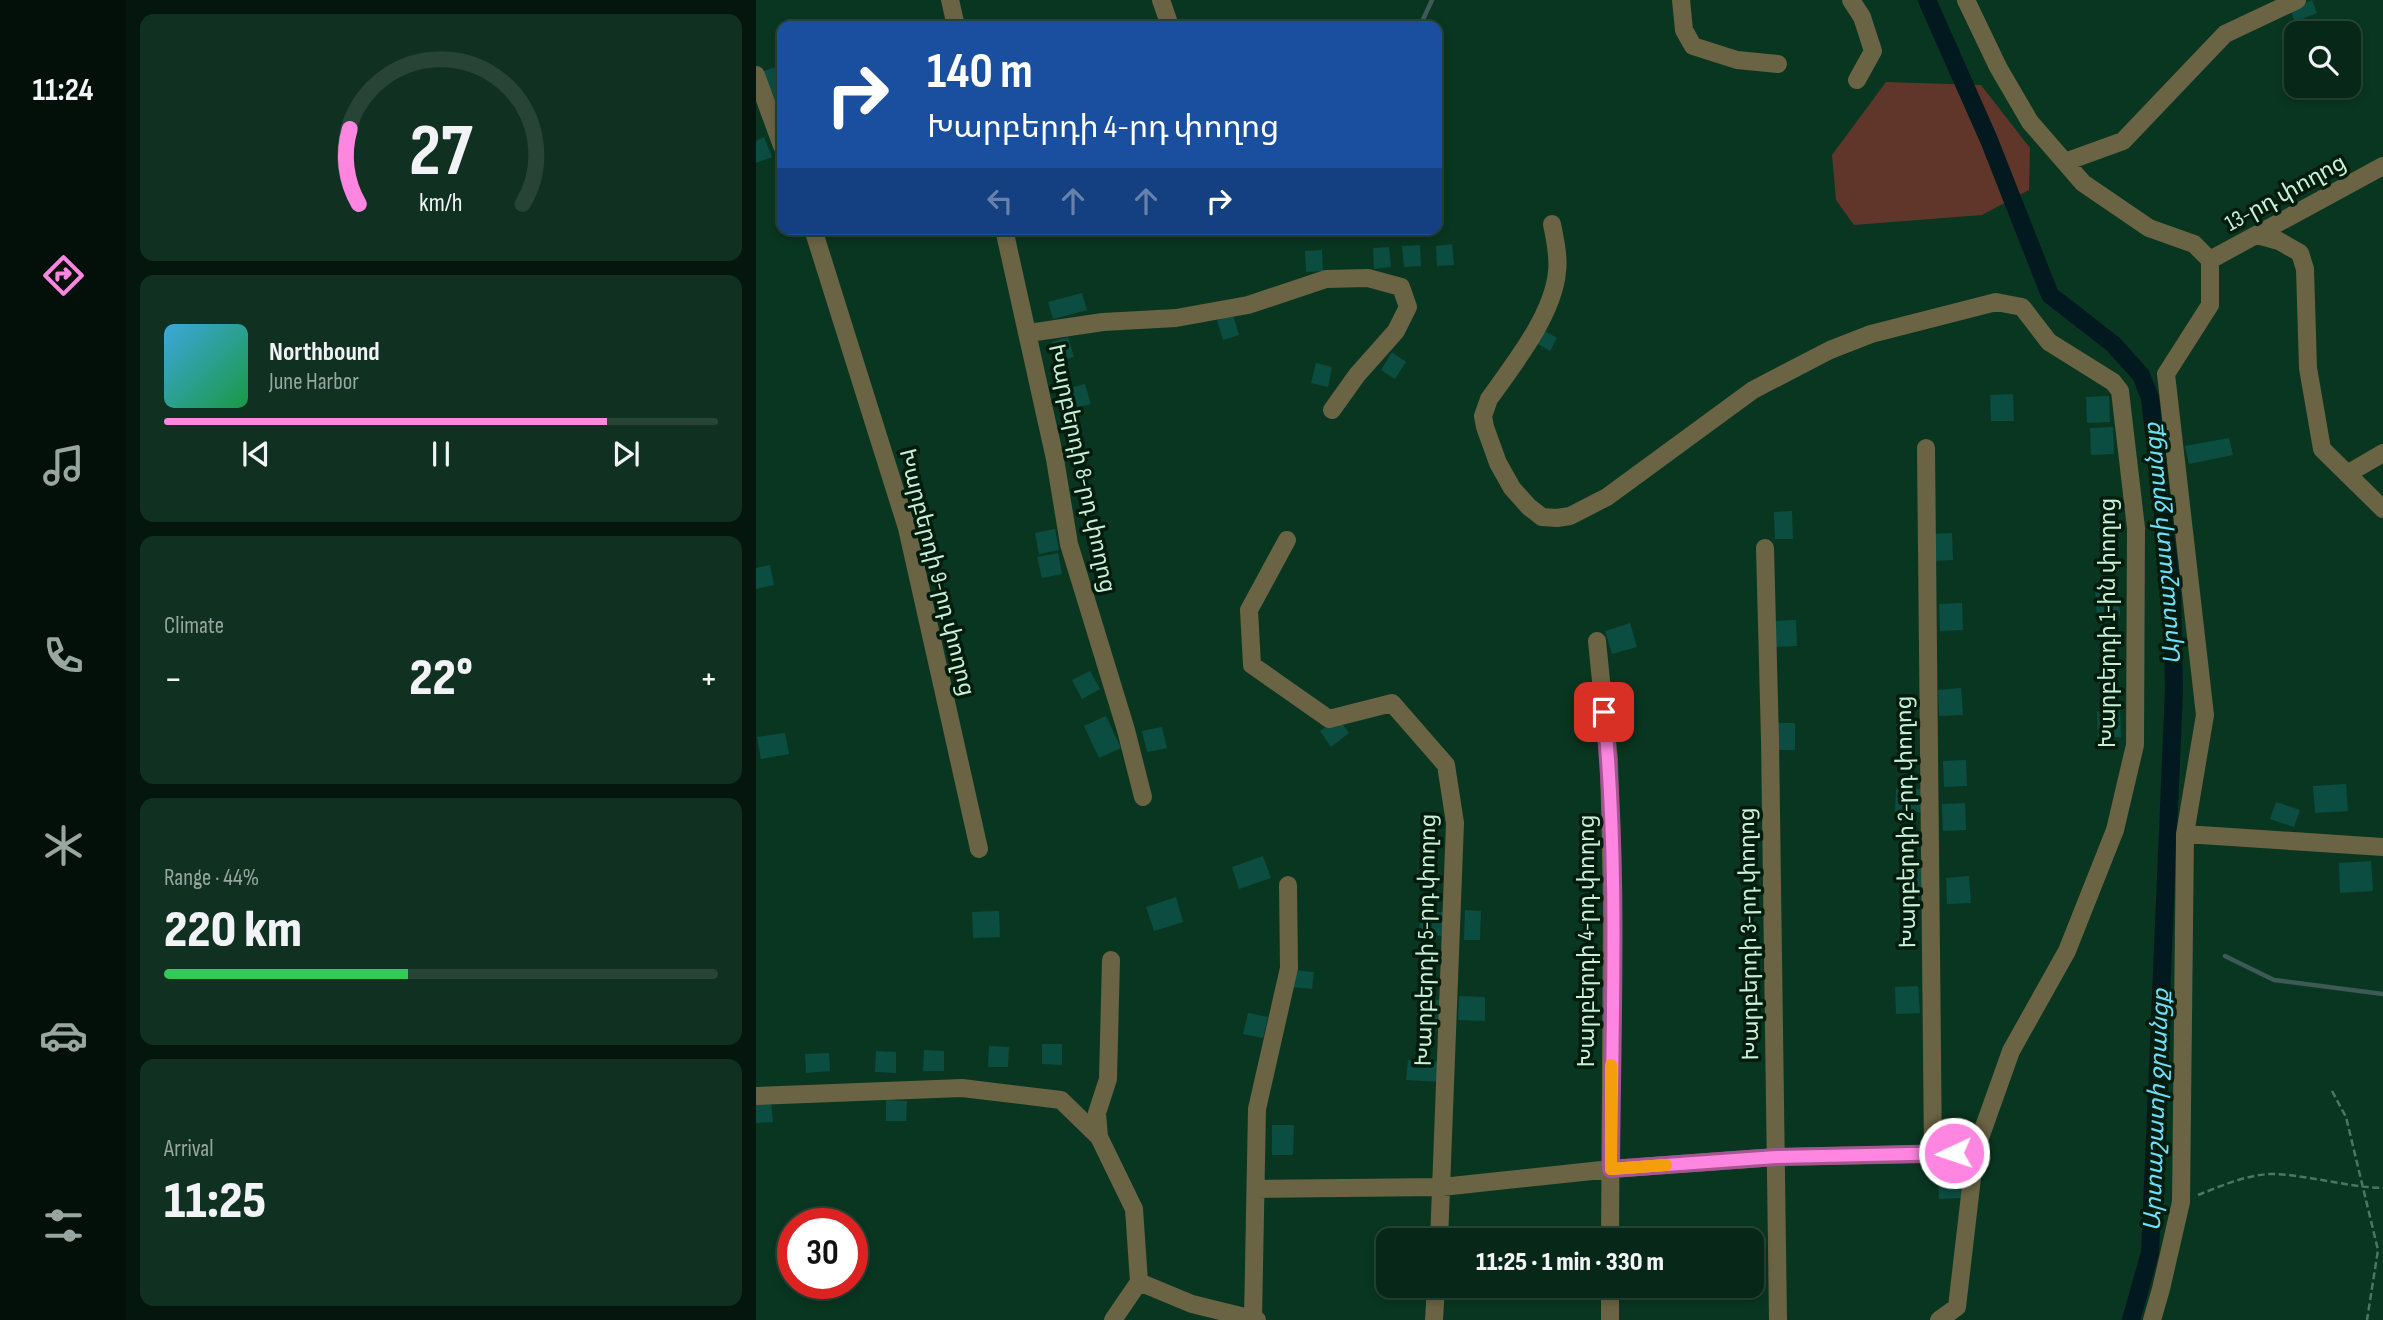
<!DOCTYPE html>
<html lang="en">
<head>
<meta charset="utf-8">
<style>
	body { margin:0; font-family:"Sofia Sans Condensed","Noto Sans Armenian",sans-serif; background:#103021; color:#f1f3f6; height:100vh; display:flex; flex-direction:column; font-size:26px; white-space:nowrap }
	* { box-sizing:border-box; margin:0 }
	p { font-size:23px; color:#98a6a2 }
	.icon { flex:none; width:38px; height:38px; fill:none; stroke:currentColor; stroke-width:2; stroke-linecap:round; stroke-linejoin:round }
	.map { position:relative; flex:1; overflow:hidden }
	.details { display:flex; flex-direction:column; gap:14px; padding:14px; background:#04160d; width:630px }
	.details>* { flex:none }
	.top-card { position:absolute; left:21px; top:21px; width:665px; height:214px; border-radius:14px; box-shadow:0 4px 10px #0003,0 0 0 2px #284437; background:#1a4fa0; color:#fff; overflow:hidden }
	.controls { position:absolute; left:1528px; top:21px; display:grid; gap:14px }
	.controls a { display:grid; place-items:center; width:77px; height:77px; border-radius:14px; background:#072818; box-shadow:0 4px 10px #0003,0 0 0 2px #284437; font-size:35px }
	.speed { position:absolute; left:21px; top:1208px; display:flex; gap:14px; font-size:35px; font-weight:700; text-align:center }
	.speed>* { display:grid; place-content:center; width:91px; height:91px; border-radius:50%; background:#072818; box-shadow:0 4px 10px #0003,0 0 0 2px #284437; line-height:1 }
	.speed .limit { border:10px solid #d22; background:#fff; color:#111 }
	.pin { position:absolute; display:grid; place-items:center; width:60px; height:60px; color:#fff; margin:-30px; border-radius:14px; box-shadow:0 4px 10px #0006 }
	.me { position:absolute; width:77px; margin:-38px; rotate:267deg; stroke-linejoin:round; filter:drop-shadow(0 0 5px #0008) }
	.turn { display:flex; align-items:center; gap:24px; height:147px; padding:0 35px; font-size:32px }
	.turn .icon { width:91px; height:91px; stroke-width:2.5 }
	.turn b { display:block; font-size:49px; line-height:60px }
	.lanes { display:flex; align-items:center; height:66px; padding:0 35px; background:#0003; justify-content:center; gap:35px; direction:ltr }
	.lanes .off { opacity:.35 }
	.big { font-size:52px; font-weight:800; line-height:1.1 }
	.details .card { flex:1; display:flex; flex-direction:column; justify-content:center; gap:10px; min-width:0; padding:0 24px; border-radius:14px; background:#103021 }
	.details .dial { align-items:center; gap:0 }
	.dial svg { height:182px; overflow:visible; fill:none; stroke:#284437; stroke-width:7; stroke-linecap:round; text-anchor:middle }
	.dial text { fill:#f1f3f6; stroke:none }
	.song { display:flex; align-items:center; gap:21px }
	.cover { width:84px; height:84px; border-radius:10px; background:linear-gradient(135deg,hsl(200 70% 55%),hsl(140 70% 35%)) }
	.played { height:7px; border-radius:4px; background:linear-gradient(90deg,#fe85e0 80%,#284437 80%) }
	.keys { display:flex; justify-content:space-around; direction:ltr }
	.heat { display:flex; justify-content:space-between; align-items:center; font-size:38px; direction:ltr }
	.charge { height:10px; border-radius:5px; background:linear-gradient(90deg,#34c759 44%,#284437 0) }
	.trip { position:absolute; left:620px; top:1228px; width:388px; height:70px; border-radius:14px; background:#072818; box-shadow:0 4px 10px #0003,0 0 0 2px #284437; font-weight:800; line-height:70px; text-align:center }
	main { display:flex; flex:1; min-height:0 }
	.dock { display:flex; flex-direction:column; width:126px; justify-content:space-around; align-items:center; background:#03100a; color:#98a6a2 }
	.dock .icon { width:49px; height:49px }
	.dock .on { color:#fe85e0 }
	.dock b { font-size:32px; color:#f1f3f6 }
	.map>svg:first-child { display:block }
	.green { fill:#5f3629 }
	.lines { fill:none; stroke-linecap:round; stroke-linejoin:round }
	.stream { stroke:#3e5a56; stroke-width:4.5 }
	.canal { stroke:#02191f; stroke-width:18 }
	.building { fill:#0c4d42 }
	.path { stroke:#4b765f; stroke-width:2.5; stroke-dasharray:7 3.5; stroke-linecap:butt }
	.minor { stroke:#6a6344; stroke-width:18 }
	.route-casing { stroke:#a55692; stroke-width:18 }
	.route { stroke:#fe85e0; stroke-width:12 }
	.slow { stroke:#f59e0b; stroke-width:12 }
	.labels { text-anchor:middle; stroke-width:7; stroke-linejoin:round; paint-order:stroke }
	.street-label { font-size:23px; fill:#c9f0d7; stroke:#001c0c }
	.water-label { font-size:24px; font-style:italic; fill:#6ee0fe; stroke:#001c0c }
</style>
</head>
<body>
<main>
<nav class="dock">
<b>11:24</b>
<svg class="icon on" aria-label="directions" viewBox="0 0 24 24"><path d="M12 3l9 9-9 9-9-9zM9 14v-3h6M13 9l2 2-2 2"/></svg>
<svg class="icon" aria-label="music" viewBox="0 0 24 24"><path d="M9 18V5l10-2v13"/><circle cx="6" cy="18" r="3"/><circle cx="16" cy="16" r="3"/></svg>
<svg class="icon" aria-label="phone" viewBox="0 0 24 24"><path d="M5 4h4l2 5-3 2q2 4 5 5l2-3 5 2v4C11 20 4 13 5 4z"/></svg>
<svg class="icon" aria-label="climate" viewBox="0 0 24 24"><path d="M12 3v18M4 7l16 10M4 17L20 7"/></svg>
<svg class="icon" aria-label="car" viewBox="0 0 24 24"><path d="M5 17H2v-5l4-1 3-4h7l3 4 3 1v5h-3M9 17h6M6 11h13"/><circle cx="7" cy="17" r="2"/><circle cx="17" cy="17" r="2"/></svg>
<svg class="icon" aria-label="filters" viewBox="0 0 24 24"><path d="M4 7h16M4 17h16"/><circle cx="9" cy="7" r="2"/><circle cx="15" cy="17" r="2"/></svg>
</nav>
<section class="details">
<div class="card dial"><svg viewBox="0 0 100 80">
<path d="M14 69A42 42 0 1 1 86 69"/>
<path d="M14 69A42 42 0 0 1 10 36" stroke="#fe85e0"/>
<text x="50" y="56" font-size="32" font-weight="700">27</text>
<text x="50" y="72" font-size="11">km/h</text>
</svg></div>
<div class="card">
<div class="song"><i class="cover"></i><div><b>Northbound</b><p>June Harbor</p></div></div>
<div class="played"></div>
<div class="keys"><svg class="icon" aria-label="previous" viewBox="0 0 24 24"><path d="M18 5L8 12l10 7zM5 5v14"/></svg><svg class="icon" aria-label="pause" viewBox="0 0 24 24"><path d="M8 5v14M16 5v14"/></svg><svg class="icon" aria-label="next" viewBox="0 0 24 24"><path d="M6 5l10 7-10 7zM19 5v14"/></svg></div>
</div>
<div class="card"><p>Climate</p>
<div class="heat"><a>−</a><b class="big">22°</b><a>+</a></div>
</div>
<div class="card"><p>Range · 44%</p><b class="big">220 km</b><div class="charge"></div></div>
<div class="card"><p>Arrival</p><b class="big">11:25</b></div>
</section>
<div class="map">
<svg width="1627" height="1320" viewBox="0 0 1627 1320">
	<rect width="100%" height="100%" fill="#093620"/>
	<path class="green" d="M1130 82 1225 85 1274 148 1273 190 1226 215 1098 225 1080 200 1076 155Z"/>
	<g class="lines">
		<path class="stream" d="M664 26 676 0
			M1469 956 1518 980 1627 994"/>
		<path class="canal" d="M1171 0 1233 140 1294 295 1357 344 1385 375 1394 398 1416 594 1418 690 1394 1253 1375 1320"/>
	</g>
	<path class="building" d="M1556 0 1561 13 1539 22 1534 9Z
		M25 65 26 109 18 112 5 72Z
		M8 137 16 157 0 163V141Z
		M696 244 698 265 681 266 680 246Z
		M664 245 665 266 648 267 646 246Z
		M633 247 635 267 618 269 617 248Z
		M566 250 567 271 550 272 549 251Z
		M326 293 331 310 297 319 292 302Z
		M477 315 483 335 467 340 461 320Z
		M787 330 801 338 794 351 780 343Z
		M312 337 318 357 302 362 296 342Z
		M636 352 650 362 639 379 625 370Z
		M560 363 576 367 572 387 555 383Z
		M329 384 335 404 319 408 313 388Z
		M1257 394 1258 421H1235L1234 395Z
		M1353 396 1354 422 1331 423 1330 397Z
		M1357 427 1358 454 1335 455 1334 428Z
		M1473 438 1477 455 1433 464 1429 446Z
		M1036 511 1037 539H1019L1018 512Z
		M299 529 303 550 283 554 279 533Z
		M1196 533 1197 560 1178 561V534Z
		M302 553 306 574 286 578 281 557Z
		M14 565 18 585 0 589V568Z
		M1362 590 1364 616 1341 617 1339 591Z
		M1206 603 1207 630 1184 631 1183 604Z
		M1040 620 1041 646 1018 647 1017 621Z
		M874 623 881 647 856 654 849 631Z
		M334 671 344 689 326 699 316 680Z
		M1205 688 1207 715 1183 716 1182 690Z
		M1364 710 1365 737 1342 738 1341 712Z
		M350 716 365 748 343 758 328 726Z
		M582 718 593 733 575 747 564 731Z
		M1020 723H1039V750H1021Z
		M406 727 411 748 391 752 386 731Z
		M29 733 33 754 5 759 1 737Z
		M1210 760 1211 786 1188 787 1187 761Z
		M1590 784 1592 811 1559 813 1557 786Z
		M1140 788 1166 789V812H1139Z
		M1520 802 1544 810 1538 827 1514 819Z
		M1209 803 1210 830 1187 831 1186 804Z
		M507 856 515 878 483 889 476 867Z
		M1615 861 1617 891 1584 893 1583 863Z
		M1143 864 1170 865 1169 888H1143Z
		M1213 876 1215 903 1191 904 1190 878Z
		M420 897 427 922 398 931 390 907Z
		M709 910 725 911 724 940H708Z
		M243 911 244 937 217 938 216 912Z
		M664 912H690L689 936 663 935Z
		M537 970 558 972 556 989 535 987Z
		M1162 986 1164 1013 1140 1014 1139 987Z
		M703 996 729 997V1021L702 1020Z
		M668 999 687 1000 686 1022 667 1021Z
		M492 1013 512 1017 507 1038 487 1034Z
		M286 1044H306V1065L286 1064Z
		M233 1046 253 1047 252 1067H232Z
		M168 1050 188 1051V1071H167Z
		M120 1051 140 1052V1073L119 1072Z
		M73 1053 74 1071 50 1073 49 1054Z
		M652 1060 686 1062 685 1082 650 1080Z
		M130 1100 151 1101 150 1121H130Z
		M0 1101H15L17 1122 0 1123Z
		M516 1125H538L537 1155H516Z
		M1205 1171 1206 1198 1183 1199 1182 1172Z"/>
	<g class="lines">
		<path class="path" d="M1576 1091 1590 1117 1622 1250 1611 1320
			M1442 1195C1465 1186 1494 1173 1520 1174 1556 1176 1591 1187 1627 1188"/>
		<path class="minor" d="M194 0 200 26
			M405 0 414 26
			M925 0 928 30 937 46 981 60 1022 64
			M1095 0 1106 17 1117 51 1101 80
			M1210 0 1242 67 1274 122 1327 183 1393 228 1438 244 1454 260V305L1410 374 1449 715 1429 834 1425 1202 1405 1289 1396 1320
			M0 75 26 146
			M1309 162 1367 141 1469 34 1541 0
			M796 224C799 240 803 256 801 272 797 315 758 364 733 399L727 416 729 427 742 463 756 488 773 507 786 517 801 518 814 516 851 497 997 390 1074 350 1115 334 1240 302 1266 307 1293 342 1357 382 1364 391 1380 528 1379 745 1359 830 1311 951 1255 1051 1219 1152 1201 1307 1183 1320
			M57 229 151 528 223 849
			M248 229 299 459 313 544 370 730 387 797
			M1501 235 1523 241 1544 253 1549 269 1552 368 1566 449 1627 509
			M1454 260 1627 166
			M273 333 347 322 420 318 492 305 570 279 612 278 645 287 652 307 640 331 601 375 576 410
			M1170 448 1177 1154 1219 1152
			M1591 474 1627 453
			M531 540 493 610 496 665 573 719 636 703 690 765 699 823 683 1241
			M1009 548 1014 740 1022 1320
			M841 641 853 760 856 902 854 1241
			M1429 834 1627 847
			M0 1096 206 1088 305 1100 343 1137 378 1209 383 1282
			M343 1137 341 1113 352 1079 355 960
			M500 1189 686 1187 855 1169 1020 1157 1177 1154
			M383 1282 436 1304 501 1320
			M497 1319 501 1109 533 968 532 885
			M357 1320 383 1282
			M678 1320 680 1286
			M854 1320V1286"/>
	</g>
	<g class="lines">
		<defs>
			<path id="route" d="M848 712C863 863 856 1018 855 1169L1020 1157 1198 1153"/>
		</defs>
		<use href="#route" class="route-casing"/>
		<use href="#route" class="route"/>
		<path class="slow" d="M855 1065V1169L910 1165"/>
	</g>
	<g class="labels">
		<g class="street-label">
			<text transform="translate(1529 192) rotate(-29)" y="8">13-րդ փողոց</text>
			<text transform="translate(327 468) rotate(78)" y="8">Խարբերդի 8-րդ փողոց</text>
			<text transform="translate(182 572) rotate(76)" y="8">Խարբերդի 9-րդ փողոց</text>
			<text transform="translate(1351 623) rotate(-90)" y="8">Խարբերդի 1-ին փողոց</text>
			<text transform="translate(1149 822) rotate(-91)" y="8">Խարբերդի 2-րդ փողոց</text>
			<text transform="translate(992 934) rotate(-91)" y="8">Խարբերդի 3-րդ փողոց</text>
			<text transform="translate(669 940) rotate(-89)" y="8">Խարբերդի 5-րդ փողոց</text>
			<text transform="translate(830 941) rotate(-90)" y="8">Խարբերդի 4-րդ փողոց</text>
		</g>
		<g class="water-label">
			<text transform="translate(1406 544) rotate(-95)" y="8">Արտաշատի ջրանցք</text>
			<text transform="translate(1400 1110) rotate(-88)" y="8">Արտաշատի ջրանցք</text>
		</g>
	</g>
</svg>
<div class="controls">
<a><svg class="icon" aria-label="search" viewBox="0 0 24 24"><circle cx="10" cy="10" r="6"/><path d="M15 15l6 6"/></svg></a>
</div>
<div class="speed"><div class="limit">30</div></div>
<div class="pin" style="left:848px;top:712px;background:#d93025"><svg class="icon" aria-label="arrive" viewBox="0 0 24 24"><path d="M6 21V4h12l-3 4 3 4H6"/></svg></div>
<svg class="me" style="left:1198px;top:1153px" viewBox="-20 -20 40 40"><circle r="17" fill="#fe85e0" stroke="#fff" stroke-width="3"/><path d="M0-11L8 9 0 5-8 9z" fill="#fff"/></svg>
<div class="trip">11:25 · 1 min · 330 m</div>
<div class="top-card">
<div class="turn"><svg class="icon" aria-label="right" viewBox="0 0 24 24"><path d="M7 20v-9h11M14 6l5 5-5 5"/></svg><div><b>140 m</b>Խարբերդի 4-րդ փողոց</div></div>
<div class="lanes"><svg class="icon off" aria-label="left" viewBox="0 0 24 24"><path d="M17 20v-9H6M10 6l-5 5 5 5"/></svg><svg class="icon off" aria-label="ahead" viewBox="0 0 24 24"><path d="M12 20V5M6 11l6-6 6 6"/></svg><svg class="icon off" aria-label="ahead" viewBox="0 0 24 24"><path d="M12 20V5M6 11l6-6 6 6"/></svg><svg class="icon" aria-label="right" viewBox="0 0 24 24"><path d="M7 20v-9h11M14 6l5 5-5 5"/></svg></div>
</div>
</div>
</main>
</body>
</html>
